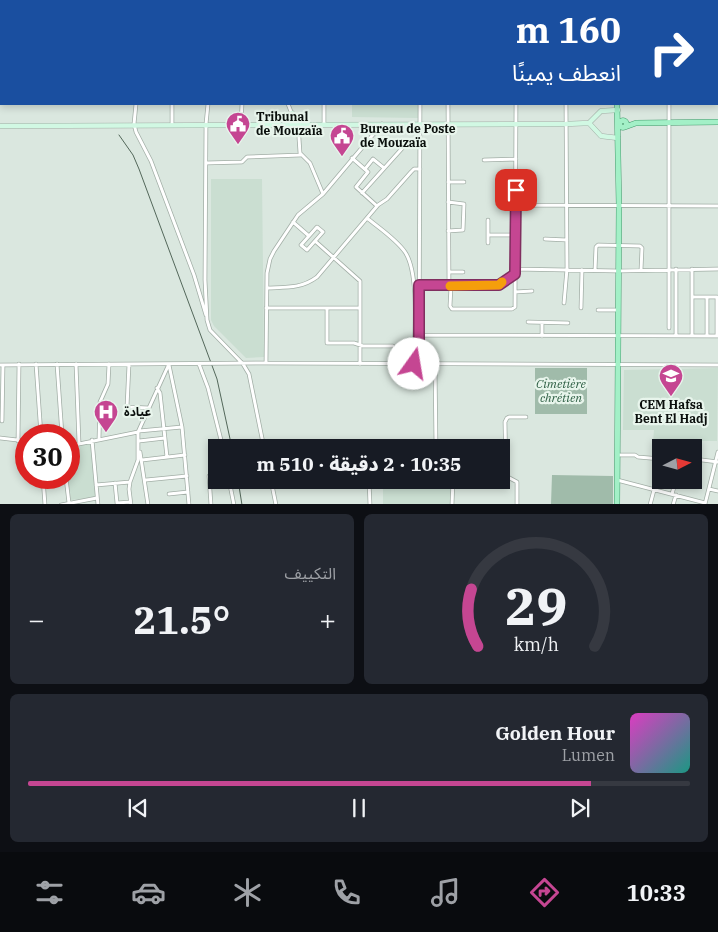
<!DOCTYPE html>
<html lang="ar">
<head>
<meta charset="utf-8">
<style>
	body { margin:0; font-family:"IBM Plex Serif","Noto Sans Arabic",serif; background:#242831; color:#f1f3f6; direction:rtl; height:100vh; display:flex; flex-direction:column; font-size:19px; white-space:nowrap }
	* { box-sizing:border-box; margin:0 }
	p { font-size:16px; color:#9ea1a6 }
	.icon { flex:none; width:28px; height:28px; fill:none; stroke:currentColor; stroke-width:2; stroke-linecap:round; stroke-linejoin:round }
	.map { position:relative; height:504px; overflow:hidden; direction:ltr }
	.sheet { display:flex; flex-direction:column; gap:10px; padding:10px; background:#0d0f14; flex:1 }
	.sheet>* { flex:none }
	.banner { position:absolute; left:0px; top:0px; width:719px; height:105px; box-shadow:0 2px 8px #0003; direction:rtl; background:#1a4fa0; color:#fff; overflow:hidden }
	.needle { width:32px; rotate:84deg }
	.tools { position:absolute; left:652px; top:439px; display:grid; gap:10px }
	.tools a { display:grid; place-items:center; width:50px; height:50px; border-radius:0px; background:#171b24; box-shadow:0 2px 8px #0003; font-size:25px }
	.speed { position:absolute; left:15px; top:424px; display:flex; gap:10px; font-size:25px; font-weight:700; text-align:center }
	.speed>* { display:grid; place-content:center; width:65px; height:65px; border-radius:50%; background:#171b24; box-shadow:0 2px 8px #0003; line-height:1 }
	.speed .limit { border:8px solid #d22; background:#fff; color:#111 }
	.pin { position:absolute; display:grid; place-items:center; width:42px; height:42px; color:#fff; margin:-21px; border-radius:10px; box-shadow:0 2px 8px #0006 }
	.me { position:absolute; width:55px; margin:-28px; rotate:13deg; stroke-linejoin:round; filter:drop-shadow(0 0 4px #0008) }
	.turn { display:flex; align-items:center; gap:18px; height:105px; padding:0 15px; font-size:22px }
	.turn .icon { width:65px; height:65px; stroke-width:2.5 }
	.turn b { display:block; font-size:35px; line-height:42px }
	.big { font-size:38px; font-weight:800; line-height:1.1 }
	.sheet .card { flex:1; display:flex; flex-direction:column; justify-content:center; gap:8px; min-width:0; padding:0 18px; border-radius:8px; background:#242831 }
	.sheet .dial { align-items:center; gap:0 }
	.dial svg { height:130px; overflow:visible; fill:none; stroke:#363941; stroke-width:7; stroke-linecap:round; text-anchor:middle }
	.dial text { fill:#f1f3f6; stroke:none }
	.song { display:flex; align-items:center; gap:15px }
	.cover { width:60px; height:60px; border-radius:8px; background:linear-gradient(135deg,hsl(310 70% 55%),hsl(170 70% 35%)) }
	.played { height:5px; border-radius:2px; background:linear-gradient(90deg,#c54692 85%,#363941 85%) }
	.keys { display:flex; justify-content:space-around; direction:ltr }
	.heat { display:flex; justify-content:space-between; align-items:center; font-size:28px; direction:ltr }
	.sheet .tiles { flex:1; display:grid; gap:10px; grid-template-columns:1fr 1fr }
	.card:last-child { grid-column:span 2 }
	.trip { position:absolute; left:208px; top:439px; width:302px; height:50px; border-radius:0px; background:#171b24; box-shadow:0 2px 8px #0003; font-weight:800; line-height:50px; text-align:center; direction:rtl }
	.tab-bar { display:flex; height:80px; justify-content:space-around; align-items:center; background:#090b0e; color:#9ea1a6 }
	.tab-bar .icon { width:35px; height:35px }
	.tab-bar .selected { color:#c54692 }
	.tab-bar b { font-size:22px; color:#f1f3f6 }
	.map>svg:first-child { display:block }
	.built { fill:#caded1 }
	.green { fill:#a0bbaa }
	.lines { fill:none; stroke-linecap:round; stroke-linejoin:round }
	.stream { stroke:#53675a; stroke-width:1 }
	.canal { stroke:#728d7c; stroke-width:4 }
	.street-casing { stroke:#a2aea6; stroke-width:4.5 }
	.secondary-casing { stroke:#a2aea6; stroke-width:5.5 }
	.primary-casing { stroke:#469b6e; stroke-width:6 }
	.street { stroke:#fff; stroke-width:3 }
	.secondary { stroke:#d1f8e3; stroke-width:4.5 }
	.primary { stroke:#a3f0c7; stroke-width:5 }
	.route-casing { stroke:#802e5f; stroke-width:12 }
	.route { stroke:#c54692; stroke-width:9 }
	.slow { stroke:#f59e0b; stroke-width:9 }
	.labels { text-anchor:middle; stroke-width:4.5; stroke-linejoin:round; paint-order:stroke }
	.poi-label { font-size:12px; font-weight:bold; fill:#0a0f0c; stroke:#e8f5ec; text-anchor:start }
	.park-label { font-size:12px; font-style:italic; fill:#306146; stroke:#e8f5ec }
</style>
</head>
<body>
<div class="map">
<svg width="718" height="505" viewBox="0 0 718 505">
	<rect width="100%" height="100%" fill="#dae7df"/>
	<path class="built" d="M352 104H418V118L352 117Z
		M211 179H262L264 357 246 358 214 326 211 320Z
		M718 368 717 441H653L654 430H623L624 370Z
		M89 443 91 445 96 497 71 500 68 478 69 450Z
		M375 480H451L450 504H383V482H375Z"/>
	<path class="green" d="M535 368H587V414H535Z
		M552 475 613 476V504H551Z"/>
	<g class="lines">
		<path class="stream" d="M119 135 133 155 139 169 217 379 232 448
			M238 480 242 505"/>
		<path class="canal" d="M18 0V1"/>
		<defs>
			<path id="street" d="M367 0V1
				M565 0V1
				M669 0V1
				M185 1 186 0
				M218 1V0
				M251 1V0
				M288 1V0
				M323 1V0
				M350 1V0
				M374 1 378 0
				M421 1V0
				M449 1V0
				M517 1V0
				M627 1 638 0
				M136 104 134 124 136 132 151 161 194 275 206 315
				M208 104 206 124 205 280 207 320 210 330 243 364 249 374 264 448
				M288 104 296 124
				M324 104V124
				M448 104 449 286 499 285 515 274
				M172 124V104
				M241 124 242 104
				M298 124 300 153 310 163 323 194
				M352 158 368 172 356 187 377 206
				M484 160 516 159
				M206 163 242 162 247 157 301 155
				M365 169 373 159 384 168
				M448 182H464
				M362 193 406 144 410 141 420 145
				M448 202 464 204 463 230 448 231
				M516 205 718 206
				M367 218C379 228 396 239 405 252 420 274 414 336 414 364
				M488 220V243
				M293 222 309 236
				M317 227 323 232 307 250 301 245Z
				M488 235H515
				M545 239 567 240
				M315 241 360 281V364
				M515 269 618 271 718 269
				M692 269V336
				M595 270 596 247 598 245 640 246 642 248 641 270
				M449 272H463
				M419 285 449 286
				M451 286 450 306 452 309H512L515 307 516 104
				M267 288C285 287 301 289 317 277L378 205 387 199 411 172 414 169H420
				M515 292 532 291
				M692 297H717V336
				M564 303 567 269 566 104
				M266 308H360
				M327 308V343H354L363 346H393
				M581 308 582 270
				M598 310H618
				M528 322 568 323
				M542 323V336
				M669 328V104
				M419 335 718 336
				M676 336V269
				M707 336V297
				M266 363 267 273 270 259 274 251 298 215 323 194 382 124
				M36 364 41 435
				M57 364 62 435
				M76 364 79 443
				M129 364 127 407 149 408
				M199 364 208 388 223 448
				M419 364 420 104
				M435 364 436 448
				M0 365 266 363 718 365
				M169 365 182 427 189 505
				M157 388 160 393 167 457
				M2 421 3 365
				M139 431 182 427
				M0 438 26 441
				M99 439 100 402 108 384 109 364
				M92 440 98 505
				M18 441 19 364
				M139 441 165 438
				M69 446 138 432
				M140 452 148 505
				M617 455H635L638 457 661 459
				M694 459 718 462
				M142 460 185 455
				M209 476 211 505
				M43 478 45 505
				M66 478 69 503
				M146 480 187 476
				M229 480 234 505
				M271 480 276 505
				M369 480 370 505
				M617 480 705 503
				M115 483 117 503 130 502
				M272 484 369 482
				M96 485 130 482
				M709 489 718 491
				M169 494 188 492
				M672 494 676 480
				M705 504 718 452
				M61 505 97 498
				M131 505 129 489 130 482 138 460V432L169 364
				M452 505 453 480
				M517 505V482L506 476 505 422 507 418 509 417H526
				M650 505 654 490
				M673 505 676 495"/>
			<path id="secondary" d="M589 123 601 136 618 138
				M286 124 292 113
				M0 126 566 124 589 123 601 111 618 110"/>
			<path id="primary" d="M616 0V1
				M619.5 124a3.5 3.5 0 1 1 7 0a3.5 3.5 0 1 1-7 0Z
				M625 127 636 123 718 122
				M617 505 619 206 617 104"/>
		</defs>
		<use href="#street" class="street-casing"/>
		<use href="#secondary" class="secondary-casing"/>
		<use href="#primary" class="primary-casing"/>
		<use href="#street" class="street"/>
		<use href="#secondary" class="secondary"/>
		<use href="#primary" class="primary"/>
	</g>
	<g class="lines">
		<defs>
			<path id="route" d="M414 364H419V285H499L515 274 516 190"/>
		</defs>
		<use href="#route" class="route-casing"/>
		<use href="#route" class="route"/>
		<path class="slow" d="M450 286 499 285 502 282"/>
	</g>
	<defs>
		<symbol id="civic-pin" viewBox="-11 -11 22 30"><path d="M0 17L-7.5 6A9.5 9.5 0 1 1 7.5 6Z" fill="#c54692" stroke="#e8f5ec"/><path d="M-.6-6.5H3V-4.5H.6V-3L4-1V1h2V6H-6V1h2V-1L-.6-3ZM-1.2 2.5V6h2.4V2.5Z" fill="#fff"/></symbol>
		<symbol id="school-pin" viewBox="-11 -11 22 30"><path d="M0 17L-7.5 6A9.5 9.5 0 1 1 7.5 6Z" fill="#c54692" stroke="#e8f5ec"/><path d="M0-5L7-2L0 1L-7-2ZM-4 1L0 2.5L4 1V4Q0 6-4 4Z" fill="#fff"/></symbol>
		<symbol id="hospital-pin" viewBox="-11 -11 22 30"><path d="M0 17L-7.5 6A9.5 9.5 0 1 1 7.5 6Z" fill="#c54692" stroke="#e8f5ec"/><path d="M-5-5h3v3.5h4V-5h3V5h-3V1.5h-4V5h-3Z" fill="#fff"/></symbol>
	</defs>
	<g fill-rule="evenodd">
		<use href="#civic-pin" x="224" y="110" width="28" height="38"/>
		<use href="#civic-pin" x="328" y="122" width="28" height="38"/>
		<use href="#school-pin" x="657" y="362" width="28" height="38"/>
		<use href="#hospital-pin" x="92" y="398" width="28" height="38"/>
	</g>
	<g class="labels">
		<g class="poi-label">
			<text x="256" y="121">Tribunal<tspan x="256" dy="14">de Mouzaïa</tspan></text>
			<text x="360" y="133">Bureau de Poste<tspan x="360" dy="14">de Mouzaïa</tspan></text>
			<text x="671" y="409" text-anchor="middle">CEM Hafsa<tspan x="671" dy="14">Bent El Hadj</tspan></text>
			<text x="124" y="416">عيادة</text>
		</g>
		<g class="park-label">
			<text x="561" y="388">Cimetière<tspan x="561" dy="14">chrétien</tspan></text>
		</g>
	</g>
</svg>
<div class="tools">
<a><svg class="needle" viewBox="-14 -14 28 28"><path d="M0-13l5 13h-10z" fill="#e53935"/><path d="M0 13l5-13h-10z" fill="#9ea1a6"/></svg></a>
</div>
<div class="speed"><div class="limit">30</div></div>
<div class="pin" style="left:516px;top:190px;background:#d93025"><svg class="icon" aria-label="arrive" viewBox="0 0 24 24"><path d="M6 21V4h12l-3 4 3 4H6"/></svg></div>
<svg class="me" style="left:414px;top:364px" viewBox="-20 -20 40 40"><circle r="19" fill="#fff"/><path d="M0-13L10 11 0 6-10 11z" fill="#c54692"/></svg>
<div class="trip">10:35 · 2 دقيقة · 510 m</div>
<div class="banner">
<div class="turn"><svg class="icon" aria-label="right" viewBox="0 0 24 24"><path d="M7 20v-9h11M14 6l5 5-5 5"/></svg><div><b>160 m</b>انعطف يمينًا</div></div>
</div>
</div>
<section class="sheet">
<div class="tiles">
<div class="card dial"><svg viewBox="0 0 100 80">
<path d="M14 69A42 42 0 1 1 86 69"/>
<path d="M14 69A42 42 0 0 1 10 34" stroke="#c54692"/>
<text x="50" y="56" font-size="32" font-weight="700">29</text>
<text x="50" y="72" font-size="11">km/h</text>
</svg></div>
<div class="card"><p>التكييف</p>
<div class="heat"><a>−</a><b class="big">21.5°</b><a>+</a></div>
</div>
<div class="card">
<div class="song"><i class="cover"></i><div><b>Golden Hour</b><p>Lumen</p></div></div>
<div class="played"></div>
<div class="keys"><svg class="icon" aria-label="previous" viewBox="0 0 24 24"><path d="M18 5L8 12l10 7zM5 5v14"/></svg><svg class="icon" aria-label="pause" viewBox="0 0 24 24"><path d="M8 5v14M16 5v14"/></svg><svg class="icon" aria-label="next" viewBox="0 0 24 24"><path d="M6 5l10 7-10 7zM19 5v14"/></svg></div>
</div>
</div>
</section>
<nav class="tab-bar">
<b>10:33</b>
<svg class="icon selected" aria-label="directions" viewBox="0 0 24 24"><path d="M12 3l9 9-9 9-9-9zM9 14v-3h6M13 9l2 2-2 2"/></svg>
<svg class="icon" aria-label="music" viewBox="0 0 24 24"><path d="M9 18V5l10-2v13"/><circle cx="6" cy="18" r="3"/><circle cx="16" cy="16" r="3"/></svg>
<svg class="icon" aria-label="phone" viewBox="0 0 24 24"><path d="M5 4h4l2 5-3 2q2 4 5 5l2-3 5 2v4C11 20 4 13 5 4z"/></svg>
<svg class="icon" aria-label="climate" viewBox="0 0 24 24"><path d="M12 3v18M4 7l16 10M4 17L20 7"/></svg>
<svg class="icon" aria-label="car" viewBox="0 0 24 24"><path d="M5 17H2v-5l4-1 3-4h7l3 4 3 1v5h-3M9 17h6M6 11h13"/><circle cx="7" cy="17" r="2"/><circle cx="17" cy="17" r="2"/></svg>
<svg class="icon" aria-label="filters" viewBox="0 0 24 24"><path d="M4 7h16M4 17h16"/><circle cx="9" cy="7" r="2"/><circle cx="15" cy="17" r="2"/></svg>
</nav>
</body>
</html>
